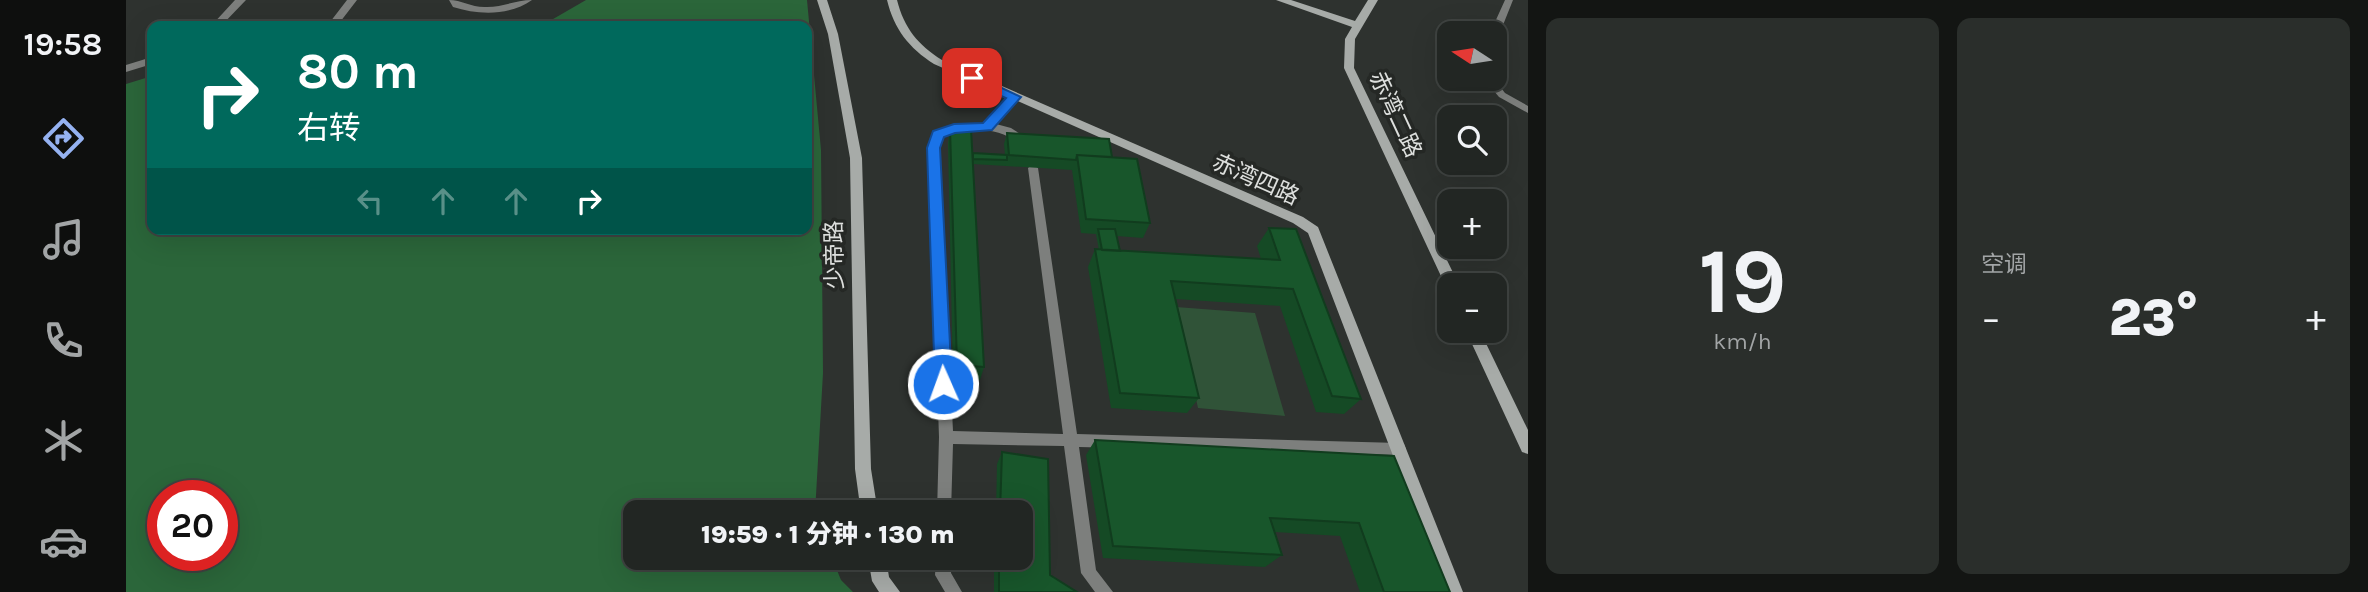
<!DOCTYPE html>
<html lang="zh">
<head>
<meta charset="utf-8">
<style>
	body { margin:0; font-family:Karla,"Noto Sans SC",sans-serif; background:#2a2e2b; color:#f1f3f6; height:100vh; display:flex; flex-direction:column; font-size:26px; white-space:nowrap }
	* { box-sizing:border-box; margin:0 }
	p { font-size:23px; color:#a2a5a6 }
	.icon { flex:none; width:38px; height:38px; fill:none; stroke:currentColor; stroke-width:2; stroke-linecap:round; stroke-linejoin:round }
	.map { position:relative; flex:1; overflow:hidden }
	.drawer { display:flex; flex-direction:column; gap:18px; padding:18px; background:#131513; width:840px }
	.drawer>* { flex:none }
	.guide { position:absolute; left:21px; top:21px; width:665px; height:214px; border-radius:14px; box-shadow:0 7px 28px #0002,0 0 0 2px #3f4341; background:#00695c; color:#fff; overflow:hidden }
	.needle { width:46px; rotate:282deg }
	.fabs { position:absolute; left:1311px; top:21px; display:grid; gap:14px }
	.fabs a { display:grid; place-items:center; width:70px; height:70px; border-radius:14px; background:#222623; box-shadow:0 7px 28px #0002,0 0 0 2px #3f4341; font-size:35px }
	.speed { position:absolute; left:21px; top:480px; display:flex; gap:14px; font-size:35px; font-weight:700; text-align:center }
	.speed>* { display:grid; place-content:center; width:91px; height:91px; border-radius:50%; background:#222623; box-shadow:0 7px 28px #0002,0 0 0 2px #3f4341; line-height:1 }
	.speed .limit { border:10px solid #d22; background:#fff; color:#111 }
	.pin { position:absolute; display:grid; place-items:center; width:60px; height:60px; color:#fff; margin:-30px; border-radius:14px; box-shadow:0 4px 10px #0006 }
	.me { position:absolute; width:77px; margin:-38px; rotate:358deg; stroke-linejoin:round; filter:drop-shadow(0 0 5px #0008) }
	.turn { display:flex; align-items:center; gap:24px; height:147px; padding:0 35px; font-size:32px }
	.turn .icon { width:91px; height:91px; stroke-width:2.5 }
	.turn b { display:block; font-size:49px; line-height:60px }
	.lanes { display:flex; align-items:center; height:66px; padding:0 35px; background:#0003; justify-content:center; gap:35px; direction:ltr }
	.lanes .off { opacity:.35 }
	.big { font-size:52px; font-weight:800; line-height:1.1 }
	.drawer .widget { flex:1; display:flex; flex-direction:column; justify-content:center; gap:10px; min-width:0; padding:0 24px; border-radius:14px; background:#2a2e2b }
	.drawer .dial { align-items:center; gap:0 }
	.dial b { font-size:91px; line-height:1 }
	.heat { display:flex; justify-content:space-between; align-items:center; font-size:38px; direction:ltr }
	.drawer .tiles { flex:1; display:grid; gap:18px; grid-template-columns:repeat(2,1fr) }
	.trip { position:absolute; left:497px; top:500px; width:410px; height:70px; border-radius:14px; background:#222623; box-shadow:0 7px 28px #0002,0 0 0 2px #3f4341; font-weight:800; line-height:70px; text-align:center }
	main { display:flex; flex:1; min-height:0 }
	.tabs { display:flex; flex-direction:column; width:126px; justify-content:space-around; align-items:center; background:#0e0f0e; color:#a2a5a6 }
	.tabs .icon { width:49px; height:49px }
	.tabs .selected { color:#95b2f1 }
	.tabs b { font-size:32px; color:#f1f3f6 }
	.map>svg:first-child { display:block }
	.green { fill:#305338 }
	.forest { fill:#2b663a; fill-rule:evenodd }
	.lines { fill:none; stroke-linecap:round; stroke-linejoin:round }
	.lane { fill:#7d7f7d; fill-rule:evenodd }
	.street { fill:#7d7f7d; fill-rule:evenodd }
	.secondary { fill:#a7aba8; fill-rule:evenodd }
	.wall { fill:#154a25 }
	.building { fill:#18562b; stroke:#113c1e; stroke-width:2 }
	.route { fill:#1a73e8; stroke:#114b97; stroke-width:2 }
	.labels { text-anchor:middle; stroke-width:7; stroke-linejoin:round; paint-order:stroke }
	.street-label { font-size:23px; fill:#dee0de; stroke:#252825 }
</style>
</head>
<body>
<main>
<nav class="tabs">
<b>19:58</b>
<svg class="icon selected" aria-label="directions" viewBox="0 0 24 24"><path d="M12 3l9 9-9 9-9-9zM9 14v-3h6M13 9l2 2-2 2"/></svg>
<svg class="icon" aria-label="music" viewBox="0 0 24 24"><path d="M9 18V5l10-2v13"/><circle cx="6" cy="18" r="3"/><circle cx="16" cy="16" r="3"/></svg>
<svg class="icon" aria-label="phone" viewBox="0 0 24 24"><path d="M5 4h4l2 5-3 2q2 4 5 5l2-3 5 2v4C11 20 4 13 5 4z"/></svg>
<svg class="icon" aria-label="climate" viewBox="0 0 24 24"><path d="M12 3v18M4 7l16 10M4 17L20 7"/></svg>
<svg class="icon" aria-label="car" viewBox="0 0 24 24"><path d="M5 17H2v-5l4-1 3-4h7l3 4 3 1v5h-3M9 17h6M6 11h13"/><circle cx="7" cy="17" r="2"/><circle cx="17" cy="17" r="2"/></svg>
</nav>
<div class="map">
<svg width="1402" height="592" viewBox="0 0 1402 592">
	<rect width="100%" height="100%" fill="#2e322f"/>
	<path class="green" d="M1050 307 1129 313 1159 416 1072 408Z"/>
	<path class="forest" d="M460 0H681L695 150 697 373 689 513H509V558H706L715 580 727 592H0V84L26 76V229H681V26H415ZM37 495H96V555H37Z"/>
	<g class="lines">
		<path class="lane" d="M1379 0H1387L1373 35 1368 38V33H1364Z
			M1358 79H1368L1379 93 1402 106V113L1373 97Z
			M888 94 893 97 870 124 885 128 904 140V146H896C873 126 845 127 817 136L813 148 827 431 937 434 902 168 907 164 912 168 951 434 1273 443 1278 444 1280 449 1278 454 1273 455 953 447 970 570 987 592H969L955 573 938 446 827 444 825 513H811L813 437 803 148 808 132 834 125 859 123 885 95Z
			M810 558H826L825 573 836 592H819L809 575Z"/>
		<path class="street" d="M109 0H120L95 26H85Z
			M221 0H231L211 26H201Z
			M323 0C336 0 346 8 361 7 377 7 390 0 406 0 384 16 352 15 327 7Z
			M26 57V64L0 72V65Z"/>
		<path class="secondary" d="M691 0H701L712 34 736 158 745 469 752 513H735L729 469 724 158 702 34Z
			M761 0H771C778 28 792 45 816 60L1177 217 1192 227 1337 592H1319L1182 233 1167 223 808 64C783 48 768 29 761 0Z
			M1150 0H1165L1229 21 1242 0H1252L1229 39 1228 68 1333 285H1323V289H1321L1218 68 1219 39 1226 27Z
			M1340 331H1354L1402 430V454L1396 452Z
			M742 558H760L763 577 774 592H753L746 581Z"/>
	</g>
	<path class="wall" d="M824 128 847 153 879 155 878 144 881 133 986 157 1024 223 1017 238 991 236 994 251 1135 259 1131 246 1143 228 1235 399 1218 414 1190 412 1154 306 1050 299 1073 398 1061 413 985 408 962 267 969 249 973 250 970 234 955 233 946 170 847 164 858 367 854 380 827 378 822 143Z
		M969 440 1268 456 1324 592H1234L1214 536 1149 532 1156 555 1139 567 977 558 960 455Z
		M876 452 924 575 951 592H868V558H894V513H870L871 464Z"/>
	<path class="building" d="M824 128 845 129 858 367 831 365Z
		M881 133 983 139 986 157 951 155 950 160 883 155Z
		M847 153 881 155V160L847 159Z
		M951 155 1011 159 1024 223 960 219Z
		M1143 228 1170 229 1235 399 1206 396 1167 289 1045 281 1073 398 994 393 969 249 1154 260Z
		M972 229H989L994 251 976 250Z
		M969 440 1268 456 1324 592H1258L1233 523 1144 518 1156 555 987 546Z
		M876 452 922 459 924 575 951 592H873V558H894V513H874Z"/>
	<path class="route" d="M846 74 895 97 866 130 829 133 818 137 814 148 826 384 817 392 809 384 801 148 807 131 828 124 857 123 880 98 842 81V75Z"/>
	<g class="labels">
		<g class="street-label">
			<text transform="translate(1270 114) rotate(65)" y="8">赤湾二路</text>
			<text transform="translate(1130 179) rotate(24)" y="8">赤湾四路</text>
			<text transform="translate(708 255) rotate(-91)" y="8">少帝路</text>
		</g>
	</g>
</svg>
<div class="fabs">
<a><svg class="needle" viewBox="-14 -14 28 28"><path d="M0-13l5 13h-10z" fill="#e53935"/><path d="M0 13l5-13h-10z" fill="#a2a5a6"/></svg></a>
<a><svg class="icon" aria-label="search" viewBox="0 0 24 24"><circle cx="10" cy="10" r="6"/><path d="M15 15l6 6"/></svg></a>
<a>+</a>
<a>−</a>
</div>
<div class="speed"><div class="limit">20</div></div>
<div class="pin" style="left:846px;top:78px;background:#d93025"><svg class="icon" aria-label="arrive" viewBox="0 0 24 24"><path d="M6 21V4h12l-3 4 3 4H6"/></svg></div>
<svg class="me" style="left:817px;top:384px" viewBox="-20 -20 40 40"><circle r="17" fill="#1a73e8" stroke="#fff" stroke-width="3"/><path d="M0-11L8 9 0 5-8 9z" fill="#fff"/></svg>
<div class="trip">19:59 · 1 分钟 · 130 m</div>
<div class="guide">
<div class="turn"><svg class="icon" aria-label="right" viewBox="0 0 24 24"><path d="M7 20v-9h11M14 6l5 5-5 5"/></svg><div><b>80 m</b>右转</div></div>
<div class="lanes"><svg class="icon off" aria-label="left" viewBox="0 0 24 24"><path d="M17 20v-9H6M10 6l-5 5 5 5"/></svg><svg class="icon off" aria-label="ahead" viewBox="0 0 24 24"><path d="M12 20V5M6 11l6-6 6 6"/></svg><svg class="icon off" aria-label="ahead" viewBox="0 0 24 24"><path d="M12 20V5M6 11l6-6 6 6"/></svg><svg class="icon" aria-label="right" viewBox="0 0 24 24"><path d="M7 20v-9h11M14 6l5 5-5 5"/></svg></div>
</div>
</div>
<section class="drawer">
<div class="tiles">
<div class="widget dial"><b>19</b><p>km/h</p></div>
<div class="widget"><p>空调</p>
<div class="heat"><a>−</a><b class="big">23°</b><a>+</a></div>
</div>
</div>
</section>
</main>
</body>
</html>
